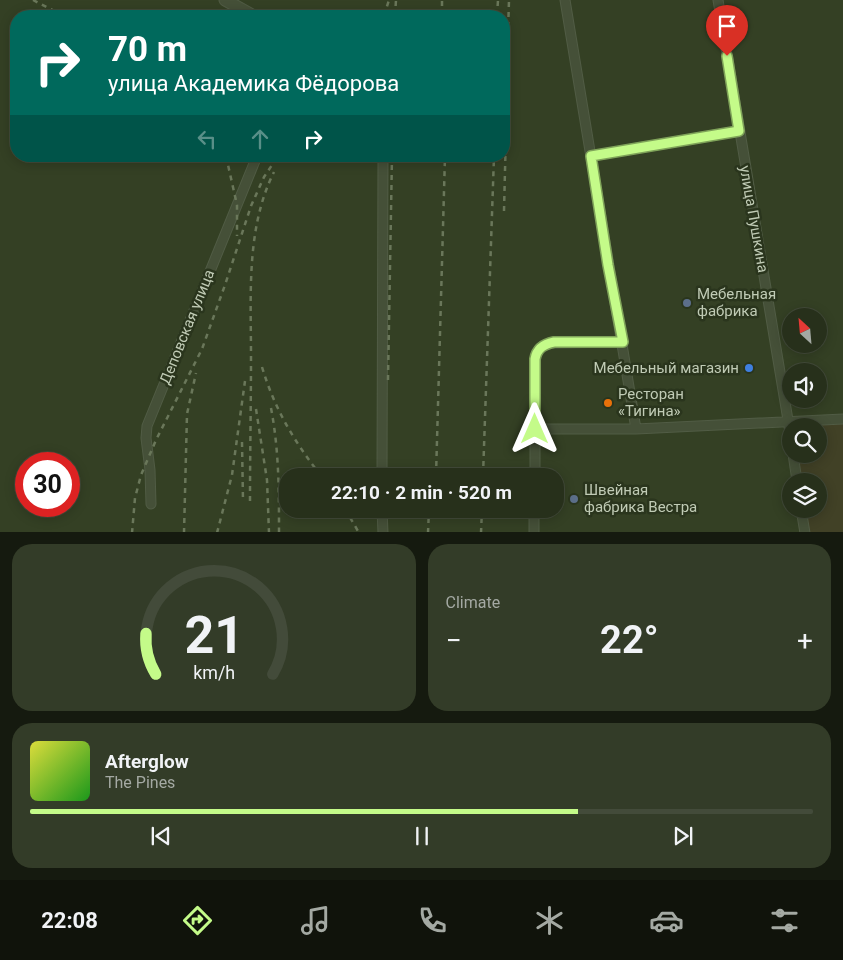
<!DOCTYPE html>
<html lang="en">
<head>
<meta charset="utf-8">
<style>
	body { margin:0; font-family:Roboto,sans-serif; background:#333c28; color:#f1f3f6; height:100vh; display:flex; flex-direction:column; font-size:19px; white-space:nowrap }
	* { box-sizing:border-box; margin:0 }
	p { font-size:16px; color:#a4a9a3 }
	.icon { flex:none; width:28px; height:28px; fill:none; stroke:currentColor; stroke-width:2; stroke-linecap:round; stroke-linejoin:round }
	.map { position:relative; height:532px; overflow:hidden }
	.panel { display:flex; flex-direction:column; gap:12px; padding:12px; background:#151a0f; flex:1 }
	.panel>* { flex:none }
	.hud { position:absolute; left:10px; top:10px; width:500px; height:152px; border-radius:20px; box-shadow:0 2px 12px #0003,0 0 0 1px #434b3a; background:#00695c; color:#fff; overflow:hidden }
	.needle { width:32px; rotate:334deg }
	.tools { position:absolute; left:782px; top:308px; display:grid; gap:10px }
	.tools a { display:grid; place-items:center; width:45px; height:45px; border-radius:50%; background:#27301b; box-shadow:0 2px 12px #0003,0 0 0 1px #434b3a; font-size:25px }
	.speed { position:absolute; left:15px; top:452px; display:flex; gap:10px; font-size:25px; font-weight:700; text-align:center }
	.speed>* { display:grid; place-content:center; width:65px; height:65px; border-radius:50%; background:#27301b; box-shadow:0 2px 12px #0003,0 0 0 1px #434b3a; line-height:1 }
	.speed .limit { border:8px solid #d22; background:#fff; color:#111 }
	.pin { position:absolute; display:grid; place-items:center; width:42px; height:42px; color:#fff; margin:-51px -21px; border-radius:50% 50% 50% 0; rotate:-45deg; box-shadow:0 0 5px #0007 }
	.pin .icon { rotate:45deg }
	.me { position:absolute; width:55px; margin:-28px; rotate:0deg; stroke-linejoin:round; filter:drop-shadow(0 0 4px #0008) }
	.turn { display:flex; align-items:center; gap:18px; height:105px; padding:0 15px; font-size:22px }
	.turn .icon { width:65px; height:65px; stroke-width:2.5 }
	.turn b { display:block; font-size:35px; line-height:42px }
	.lanes { display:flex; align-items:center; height:48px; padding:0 15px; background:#0003; justify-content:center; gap:25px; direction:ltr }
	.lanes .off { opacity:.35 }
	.big { font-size:38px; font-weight:700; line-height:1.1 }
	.panel .tile { flex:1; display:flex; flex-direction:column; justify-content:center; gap:8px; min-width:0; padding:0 18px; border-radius:20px; background:#333c28 }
	.panel .dial { align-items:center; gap:0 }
	.dial svg { height:130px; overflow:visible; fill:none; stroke:#434b3a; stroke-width:7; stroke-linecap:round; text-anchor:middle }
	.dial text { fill:#f1f3f6; stroke:none }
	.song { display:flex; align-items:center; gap:15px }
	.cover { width:60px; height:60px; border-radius:8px; background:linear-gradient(135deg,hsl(60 70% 55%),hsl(120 70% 35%)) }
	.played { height:5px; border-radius:2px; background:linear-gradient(90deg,#c4fb89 70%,#434b3a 70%) }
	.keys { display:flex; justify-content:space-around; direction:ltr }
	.heat { display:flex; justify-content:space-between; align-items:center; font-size:28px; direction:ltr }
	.panel .tiles { flex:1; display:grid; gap:12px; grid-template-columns:1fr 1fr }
	.tile:last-child { grid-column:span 2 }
	.trip { position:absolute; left:279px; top:468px; width:285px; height:50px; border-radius:20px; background:#27301b; box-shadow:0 2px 12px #0003,0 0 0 1px #434b3a; font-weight:700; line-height:50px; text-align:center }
	.tab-bar { display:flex; height:80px; justify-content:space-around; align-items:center; background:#10130b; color:#a4a9a3 }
	.tab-bar .icon { width:35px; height:35px }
	.tab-bar .current { color:#c4fb89 }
	.tab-bar b { font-size:22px; color:#f1f3f6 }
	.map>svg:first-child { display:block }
	.green { fill:#414126 }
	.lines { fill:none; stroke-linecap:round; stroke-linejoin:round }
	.minor-casing { stroke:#515c45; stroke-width:11 }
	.tertiary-casing { stroke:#515c45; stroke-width:13 }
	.minor { stroke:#455038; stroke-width:9 }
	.tertiary { stroke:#455038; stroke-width:11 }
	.rail { stroke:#6a775a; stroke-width:2.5; stroke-dasharray:5 5; stroke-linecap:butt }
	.route-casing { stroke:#7fa359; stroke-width:12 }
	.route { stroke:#c4fb89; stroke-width:9 }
	.service-dot { fill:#5c6f8a; stroke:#2a351d; stroke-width:2 }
	.shop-dot { fill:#3f7fe0; stroke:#2a351d; stroke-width:2 }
	.food-dot { fill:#e8710a; stroke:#2a351d; stroke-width:2 }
	.labels { text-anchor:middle; stroke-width:5; stroke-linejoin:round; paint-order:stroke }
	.street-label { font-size:15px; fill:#c0cbb5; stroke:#2a351d }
	.poi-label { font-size:15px; fill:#c0cbb5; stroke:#2a351d; text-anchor:start }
</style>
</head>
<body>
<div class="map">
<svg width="843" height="533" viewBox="0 0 843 533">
	<rect width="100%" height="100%" fill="#344024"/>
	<path class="green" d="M843 421V532H808L805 509H819V481H801L797 454H819V426H797L799 425Z"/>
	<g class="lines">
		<defs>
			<path id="minor" d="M565 0 636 429
				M718 0 791 438
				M591 156 739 131
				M535 429H636L843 419
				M793 454 797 481
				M382 476 383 156
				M535 476V359C537 348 544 344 554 343L623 342
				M151 504 150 470 146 438 147 426 257 156
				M382 509 383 533
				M801 509 805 533
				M534 533V509"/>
			<path id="tertiary" d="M225 0 254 16"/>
		</defs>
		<use href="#minor" class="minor-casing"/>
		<use href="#tertiary" class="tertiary-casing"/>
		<use href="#minor" class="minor"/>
		<use href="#tertiary" class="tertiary"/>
		<path class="rail" d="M33 0 64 16
			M384 16 389 0
			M395 16 396 0
			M442 16V0
			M497 16 498 0
			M506 97 509 0
			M226 156 237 205V236
			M504 211 507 90
			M262 367C275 410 294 441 321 476
			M388 380 392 156
			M271 408C279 450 279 490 279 533
			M256 409 267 480 269 533
			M242 442 243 501
			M436 476 445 156
			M483 476 494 156
			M250 501C250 452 251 404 251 356 251 294 246 228 274 172
			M345 509 358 531
			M132 533 135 498 141 475 156 440 202 349 225 285 251 206 264 177 278 156
			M184 533 187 414 196 373
			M217 533 232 475 245 381
			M428 533 429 509
			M481 533 482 509"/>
	</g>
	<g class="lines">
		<defs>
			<path id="route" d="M535 429V359C537 348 544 344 554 342H623L608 265 591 156 739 131 727 56"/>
		</defs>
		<use href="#route" class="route-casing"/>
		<use href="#route" class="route"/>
	</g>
	<g class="service-dot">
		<circle cx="687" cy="303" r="5"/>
		<circle cx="574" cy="499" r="5"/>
	</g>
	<circle class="shop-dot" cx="749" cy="368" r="5"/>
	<circle class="food-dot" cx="608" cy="403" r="5"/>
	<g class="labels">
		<g class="street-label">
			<text transform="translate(754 219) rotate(80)" y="5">улица Пушкина</text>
			<text transform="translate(187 327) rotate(-68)" y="5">Деповская улица</text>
		</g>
		<g class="poi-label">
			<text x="697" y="299">Мебельная<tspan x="697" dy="17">фабрика</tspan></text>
			<text x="739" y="373" text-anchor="end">Мебельный магазин</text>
			<text x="618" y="399">Ресторан<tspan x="618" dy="17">«Тигина»</tspan></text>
			<text x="584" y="495">Швейная<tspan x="584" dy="17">фабрика Вестра</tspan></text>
		</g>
	</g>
</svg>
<div class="tools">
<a><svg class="needle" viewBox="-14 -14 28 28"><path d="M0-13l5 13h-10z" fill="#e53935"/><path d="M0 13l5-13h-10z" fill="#a4a9a3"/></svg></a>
<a><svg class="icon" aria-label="sound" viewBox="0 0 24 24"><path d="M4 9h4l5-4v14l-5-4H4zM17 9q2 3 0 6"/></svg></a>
<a><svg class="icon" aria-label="search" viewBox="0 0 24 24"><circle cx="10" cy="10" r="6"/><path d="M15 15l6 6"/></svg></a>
<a><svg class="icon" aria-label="layers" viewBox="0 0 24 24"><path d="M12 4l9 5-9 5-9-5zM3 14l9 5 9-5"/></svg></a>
</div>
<div class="speed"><div class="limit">30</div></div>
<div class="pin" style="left:727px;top:56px;background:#d93025"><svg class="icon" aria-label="arrive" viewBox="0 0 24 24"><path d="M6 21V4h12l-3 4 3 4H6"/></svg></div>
<svg class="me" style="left:535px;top:429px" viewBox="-20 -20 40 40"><path d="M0-17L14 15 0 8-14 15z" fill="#c4fb89" stroke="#fff" stroke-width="4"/></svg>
<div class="trip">22:10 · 2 min · 520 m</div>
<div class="hud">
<div class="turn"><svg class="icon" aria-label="right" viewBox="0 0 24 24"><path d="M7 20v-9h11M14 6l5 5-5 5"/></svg><div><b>70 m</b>улица Академика Фёдорова</div></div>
<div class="lanes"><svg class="icon off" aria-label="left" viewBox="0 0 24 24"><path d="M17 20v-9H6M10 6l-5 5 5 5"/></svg><svg class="icon off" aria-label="ahead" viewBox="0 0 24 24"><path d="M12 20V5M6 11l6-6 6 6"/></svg><svg class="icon" aria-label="right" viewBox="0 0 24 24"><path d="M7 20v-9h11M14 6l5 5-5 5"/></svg></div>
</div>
</div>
<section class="panel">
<div class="tiles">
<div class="tile dial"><svg viewBox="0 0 100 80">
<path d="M14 69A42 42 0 1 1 86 69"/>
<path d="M14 69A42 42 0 0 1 8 44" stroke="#c4fb89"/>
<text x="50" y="56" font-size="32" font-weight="700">21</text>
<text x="50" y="72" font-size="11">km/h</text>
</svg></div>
<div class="tile"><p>Climate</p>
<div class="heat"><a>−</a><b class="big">22°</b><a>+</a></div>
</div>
<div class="tile">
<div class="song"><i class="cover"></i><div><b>Afterglow</b><p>The Pines</p></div></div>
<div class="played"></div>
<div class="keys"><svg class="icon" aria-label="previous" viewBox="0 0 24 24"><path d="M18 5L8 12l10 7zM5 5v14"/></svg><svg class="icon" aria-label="pause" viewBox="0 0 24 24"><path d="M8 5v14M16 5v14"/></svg><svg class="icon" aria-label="next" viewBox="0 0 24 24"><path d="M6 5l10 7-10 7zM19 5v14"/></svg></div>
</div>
</div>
</section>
<nav class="tab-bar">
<b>22:08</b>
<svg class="icon current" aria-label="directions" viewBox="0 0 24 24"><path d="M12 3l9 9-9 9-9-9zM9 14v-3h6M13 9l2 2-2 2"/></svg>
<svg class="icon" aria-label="music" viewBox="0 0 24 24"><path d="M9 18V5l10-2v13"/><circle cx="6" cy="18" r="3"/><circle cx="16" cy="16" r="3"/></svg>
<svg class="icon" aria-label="phone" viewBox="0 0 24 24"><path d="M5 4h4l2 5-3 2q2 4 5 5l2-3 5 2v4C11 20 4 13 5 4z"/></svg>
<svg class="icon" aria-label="climate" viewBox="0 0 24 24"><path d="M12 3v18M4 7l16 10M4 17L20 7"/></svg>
<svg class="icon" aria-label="car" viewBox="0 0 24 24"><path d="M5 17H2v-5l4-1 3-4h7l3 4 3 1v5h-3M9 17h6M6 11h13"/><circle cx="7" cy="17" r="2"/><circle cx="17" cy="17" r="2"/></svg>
<svg class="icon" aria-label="filters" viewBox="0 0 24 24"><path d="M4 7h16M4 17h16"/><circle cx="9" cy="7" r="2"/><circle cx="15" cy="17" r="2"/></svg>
</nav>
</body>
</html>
